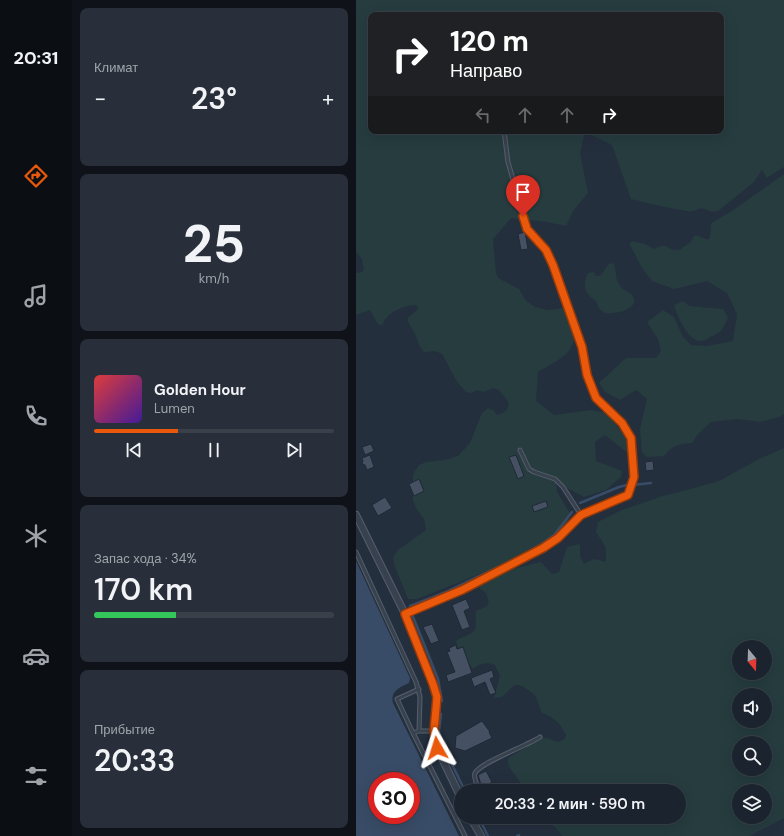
<!DOCTYPE html>
<html lang="ru">
<head>
<meta charset="utf-8">
<style>
	body { margin:0; font-family:"DM Sans",sans-serif; background:#282f3a; color:#f1f3f6; height:100vh; display:flex; flex-direction:column; font-size:15px; white-space:nowrap }
	* { box-sizing:border-box; margin:0 }
	p { font-size:13px; color:#a0a4aa }
	.icon { flex:none; width:22px; height:22px; fill:none; stroke:currentColor; stroke-width:2; stroke-linecap:round; stroke-linejoin:round }
	.map { position:relative; flex:1; overflow:hidden }
	.panel { display:flex; flex-direction:column; gap:8px; padding:8px; background:#0f1319; width:284px }
	.panel>* { flex:none }
	.banner { position:absolute; left:12px; top:12px; width:356px; height:122px; border-radius:8px; box-shadow:0 4px 16px #0002,0 0 0 1px #39404a; background:#202124; color:#fff; overflow:hidden }
	.needle { width:26px; rotate:161deg }
	.controls { position:absolute; left:376px; top:640px; display:grid; gap:8px }
	.controls a { display:grid; place-items:center; width:40px; height:40px; border-radius:50%; background:#1b232e; box-shadow:0 4px 16px #0002,0 0 0 1px #39404a; font-size:20px }
	.speed { position:absolute; left:12px; top:772px; display:flex; gap:8px; font-size:20px; font-weight:700; text-align:center }
	.speed>* { display:grid; place-content:center; width:52px; height:52px; border-radius:50%; background:#1b232e; box-shadow:0 4px 16px #0002,0 0 0 1px #39404a; line-height:1 }
	.speed .limit { border:6px solid #d22; background:#fff; color:#111 }
	.pin { position:absolute; display:grid; place-items:center; width:34px; height:34px; color:#fff; margin:-41px -17px; border-radius:50% 50% 50% 0; rotate:-45deg; box-shadow:0 0 4px #0007 }
	.pin .icon { rotate:45deg }
	.me { position:absolute; width:44px; margin:-22px; rotate:354deg; stroke-linejoin:round; filter:drop-shadow(0 0 3px #0008) }
	.turn { display:flex; align-items:center; gap:14px; height:84px; padding:0 16px; font-size:18px }
	.turn .icon { width:52px; height:52px; stroke-width:2.5 }
	.turn b { display:block; font-size:28px; line-height:34px }
	.lanes { display:flex; align-items:center; height:38px; padding:0 16px; background:#0003; justify-content:center; gap:20px; direction:ltr }
	.lanes .off { opacity:.35 }
	.big { font-size:30px; font-weight:600; line-height:1.1 }
	.panel .tile { flex:1; display:flex; flex-direction:column; justify-content:center; gap:6px; min-width:0; padding:0 14px; border-radius:8px; background:#282f3a }
	.panel .dial { align-items:center; gap:0 }
	.dial b { font-size:52px; line-height:1 }
	.song { display:flex; align-items:center; gap:12px }
	.cover { width:48px; height:48px; border-radius:6px; background:linear-gradient(135deg,hsl(0 70% 55%),hsl(260 70% 35%)) }
	.played { height:4px; border-radius:2px; background:linear-gradient(90deg,#ea580c 35%,#39404a 35%) }
	.keys { display:flex; justify-content:space-around; direction:ltr }
	.heat { display:flex; justify-content:space-between; align-items:center; font-size:22px; direction:ltr }
	.charge { height:6px; border-radius:3px; background:linear-gradient(90deg,#34c759 34%,#39404a 0) }
	.trip { position:absolute; left:98px; top:784px; width:232px; height:40px; border-radius:20px; background:#1b232e; box-shadow:0 4px 16px #0002,0 0 0 1px #39404a; font-weight:600; line-height:40px; text-align:center }
	main { display:flex; flex:1; min-height:0 }
	.tabs { display:flex; flex-direction:column; width:72px; justify-content:space-around; align-items:center; background:#0b0e12; color:#a0a4aa }
	.tabs .icon { width:28px; height:28px }
	.tabs .selected { color:#ea580c }
	.tabs b { font-size:18px; color:#f1f3f6 }
	.map>svg:first-child { display:block }
	.green { fill:#263c3f; fill-rule:evenodd }
	.water { fill:#394c67; fill-rule:evenodd }
	.lines { fill:none; stroke-linecap:round; stroke-linejoin:round }
	.stream { stroke:#394c67; stroke-width:2.5 }
	.building { fill:#455162; stroke:#1f2835 }
	.service-casing { stroke:#565f6c; stroke-width:5 }
	.minor-casing { stroke:#565f6c; stroke-width:8 }
	.service { stroke:#38414e; stroke-width:3 }
	.minor { stroke:#38414e; stroke-width:6 }
	.route-casing { stroke:#983908; stroke-width:10 }
	.route { stroke:#ea580c; stroke-width:7 }
</style>
</head>
<body>
<main>
<nav class="tabs">
<b>20:31</b>
<svg class="icon selected" aria-label="directions" viewBox="0 0 24 24"><path d="M12 3l9 9-9 9-9-9zM9 14v-3h6M13 9l2 2-2 2"/></svg>
<svg class="icon" aria-label="music" viewBox="0 0 24 24"><path d="M9 18V5l10-2v13"/><circle cx="6" cy="18" r="3"/><circle cx="16" cy="16" r="3"/></svg>
<svg class="icon" aria-label="phone" viewBox="0 0 24 24"><path d="M5 4h4l2 5-3 2q2 4 5 5l2-3 5 2v4C11 20 4 13 5 4z"/></svg>
<svg class="icon" aria-label="climate" viewBox="0 0 24 24"><path d="M12 3v18M4 7l16 10M4 17L20 7"/></svg>
<svg class="icon" aria-label="car" viewBox="0 0 24 24"><path d="M5 17H2v-5l4-1 3-4h7l3 4 3 1v5h-3M9 17h6M6 11h13"/><circle cx="7" cy="17" r="2"/><circle cx="17" cy="17" r="2"/></svg>
<svg class="icon" aria-label="filters" viewBox="0 0 24 24"><path d="M4 7h16M4 17h16"/><circle cx="9" cy="7" r="2"/><circle cx="15" cy="17" r="2"/></svg>
</nav>
<section class="panel">
<div class="tile"><p>Климат</p>
<div class="heat"><a>−</a><b class="big">23°</b><a>+</a></div>
</div>
<div class="tile dial"><b>25</b><p>km/h</p></div>
<div class="tile">
<div class="song"><i class="cover"></i><div><b>Golden Hour</b><p>Lumen</p></div></div>
<div class="played"></div>
<div class="keys"><svg class="icon" aria-label="previous" viewBox="0 0 24 24"><path d="M18 5L8 12l10 7zM5 5v14"/></svg><svg class="icon" aria-label="pause" viewBox="0 0 24 24"><path d="M8 5v14M16 5v14"/></svg><svg class="icon" aria-label="next" viewBox="0 0 24 24"><path d="M6 5l10 7-10 7zM19 5v14"/></svg></div>
</div>
<div class="tile"><p>Запас хода · 34%</p><b class="big">170 km</b><div class="charge"></div></div>
<div class="tile"><p>Прибытие</p><b class="big">20:33</b></div>
</section>
<div class="map">
<svg width="428" height="836" viewBox="0 0 428 836">
	<rect width="100%" height="100%" fill="#242f3e"/>
	<path class="green" d="M0 0H428V167L412 177H410L406 170 398 182 377 199 362 211 355 212C341 203 344 213 331 211 312 208 293 203 275 199L256 145 229 132 224 153 232 193 217 211 210 226 191 222 155 218 137 239 140 273 142 278 163 289 170 301 179 307 191 310 209 308C214 313 215 320 217 326 224 353 201 360 182 372L180 401 198 415 235 410 251 413 270 438 273 454 249 435 239 442 240 461 266 471 265 477 250 490 228 497 200 482 201 492 214 513 211 525 181 547 139 568 61 599H52L38 564 37 557 42 550 70 530 68 519 60 508 57 500V474L63 465 70 462 89 460 102 456 114 443 126 413 132 408 137 410 141 415C148 413 152 411 153 403L143 390 137 388 128 392 121 390 115 393 110 392 101 382 86 354 79 351 68 352 64 347 59 334 51 320C53 314 60 314 62 308L61 305C50 304 29 313 27 324L25 325 22 324 14 310 0 315V273L6 272 8 269 6 259 0 252ZM15 15H365V131H15Z
		M428 174V414L423 417 404 422 382 419 355 422 342 434 336 443C323 443 316 446 308 456L291 457 286 452 284 429 291 399 280 390 264 400 249 392 243 383 270 358H300L305 351 302 339 291 322 307 310 318 317 327 337 335 345 351 346 377 341 381 314 371 293 351 281 318 289 296 281 286 268 274 245V243L276 241 289 244 298 249C312 241 309 250 323 250L334 243 338 236C344 235 347 240 353 239L354 237 355 224 357 222 376 211Z
		M254 263 258 264C261 271 258 279 265 287 269 291 277 293 278 299 281 310 257 315 249 313 244 311 242 306 240 301 238 299 235 298 233 295 227 289 228 280 232 273L238 272 240 276H243C248 273 250 267 254 263Z
		M327 301 333 306 367 309 372 317C368 328 366 332 354 337 352 339 348 341 345 341 332 342 321 315 318 305Z
		M428 448V818L394 836H206C195 820 189 819 170 825L167 823V817H323V791H169C167 787 165 783 162 779 158 772 151 768 152 758L186 738H191L202 742 208 740 210 735C205 724 198 717 186 713 183 708 183 702 179 696 177 693 173 690 169 688 153 677 154 700 138 698L144 676 139 665C131 662 125 663 118 668H116L111 660 105 656 100 642 101 640C108 636 120 634 120 625 120 620 119 616 120 611 132 606 136 606 129 592L124 589 123 585 157 569 185 562 196 574 203 572 211 547 224 544V556L228 564 238 559 250 562V548L240 532 242 522 266 510 307 496 327 491 363 481 403 459ZM383 647H409V673H383ZM383 695H409V721H383ZM383 743H409V769H383ZM383 791H409V817H383Z"/>
	<path class="water" d="M0 561 54 678 53 683C44 687 34 691 37 703L103 836H0ZM21 781H55V815H21Z"/>
	<g class="lines">
		<path class="stream" d="M277 485 295 483
			M224 503 263 487 271 485
			M54 606 90 592 161 558 184 545 198 535 216 512
			M56 614 82 679 86 701
			M85 714 83 732 85 742 109 791
			M125 822 132 836
			M161 836 163 835"/>
	</g>
	<path class="building" d="M169 232 172 249 165 250 162 234Z
		M15 444 18 451 9 455 6 447Z
		M14 455 18 467 11 470 9 465 6 464 7 461 6 458Z
		M160 455 168 476 162 479 153 457Z
		M297 461 298 470 290 471 289 462Z
		M63 479 68 491 58 496 53 484Z
		M29 497 36 508 22 516 16 505Z
		M190 501 192 507 178 512 176 506Z
		M110 599 114 608 108 611 114 627 106 630 96 605Z
		M76 624 83 641 75 644 67 627Z
		M100 645 101 649 107 647 116 673 92 682 90 675 99 672 91 652 94 651 93 648Z
		M136 670 138 677 134 679 140 693 134 695 129 682 118 687 115 678Z
		M126 721 134 732H133L136 738 109 751 99 748 100 736Z
		M130 771 136 782 126 788 122 775Z"/>
	<g class="lines">
		<defs>
			<path id="service" d="M164 450 173 469 178 472 199 479 207 487 225 515
				M0 552 60 682 64 697 63 731
				M49 614 106 590 187 548 202 538 225 515 272 495 278 477 275 438 266 423 240 398 231 375 226 347 197 265 189 250 171 229 152 162 148 131
				M63 689 41 699 57 733 63 731H78
				M57 733 109 836
				M124 791C122 787 117 778 119 773 125 762 171 746 184 737
				M117 823 129 817"/>
			<path id="minor" d="M0 515 49 614 77 684 81 697 79 731 81 748 105 798
				M114 817 125 836"/>
		</defs>
		<use href="#service" class="service-casing"/>
		<use href="#minor" class="minor-casing"/>
		<use href="#service" class="service"/>
		<use href="#minor" class="minor"/>
	</g>
	<g class="lines">
		<defs>
			<path id="route" d="M81 748 78 731 81 697 77 684 49 614 106 590 187 548 202 538 225 515 272 495 278 477 275 438 266 423 240 398 231 375 226 347 197 265 190 250 171 229 167 216"/>
		</defs>
		<use href="#route" class="route-casing"/>
		<use href="#route" class="route"/>
	</g>
</svg>
<div class="controls">
<a><svg class="needle" viewBox="-14 -14 28 28"><path d="M0-13l5 13h-10z" fill="#e53935"/><path d="M0 13l5-13h-10z" fill="#a0a4aa"/></svg></a>
<a><svg class="icon" aria-label="sound" viewBox="0 0 24 24"><path d="M4 9h4l5-4v14l-5-4H4zM17 9q2 3 0 6"/></svg></a>
<a><svg class="icon" aria-label="search" viewBox="0 0 24 24"><circle cx="10" cy="10" r="6"/><path d="M15 15l6 6"/></svg></a>
<a><svg class="icon" aria-label="layers" viewBox="0 0 24 24"><path d="M12 4l9 5-9 5-9-5zM3 14l9 5 9-5"/></svg></a>
</div>
<div class="speed"><div class="limit">30</div></div>
<div class="pin" style="left:167px;top:216px;background:#d93025"><svg class="icon" aria-label="arrive" viewBox="0 0 24 24"><path d="M6 21V4h12l-3 4 3 4H6"/></svg></div>
<svg class="me" style="left:81px;top:748px" viewBox="-20 -20 40 40"><path d="M0-17L14 15 0 8-14 15z" fill="#ea580c" stroke="#fff" stroke-width="4"/></svg>
<div class="trip">20:33 · 2 мин · 590 m</div>
<div class="banner">
<div class="turn"><svg class="icon" aria-label="right" viewBox="0 0 24 24"><path d="M7 20v-9h11M14 6l5 5-5 5"/></svg><div><b>120 m</b>Направо</div></div>
<div class="lanes"><svg class="icon off" aria-label="left" viewBox="0 0 24 24"><path d="M17 20v-9H6M10 6l-5 5 5 5"/></svg><svg class="icon off" aria-label="ahead" viewBox="0 0 24 24"><path d="M12 20V5M6 11l6-6 6 6"/></svg><svg class="icon off" aria-label="ahead" viewBox="0 0 24 24"><path d="M12 20V5M6 11l6-6 6 6"/></svg><svg class="icon" aria-label="right" viewBox="0 0 24 24"><path d="M7 20v-9h11M14 6l5 5-5 5"/></svg></div>
</div>
</div>
</main>
</body>
</html>
